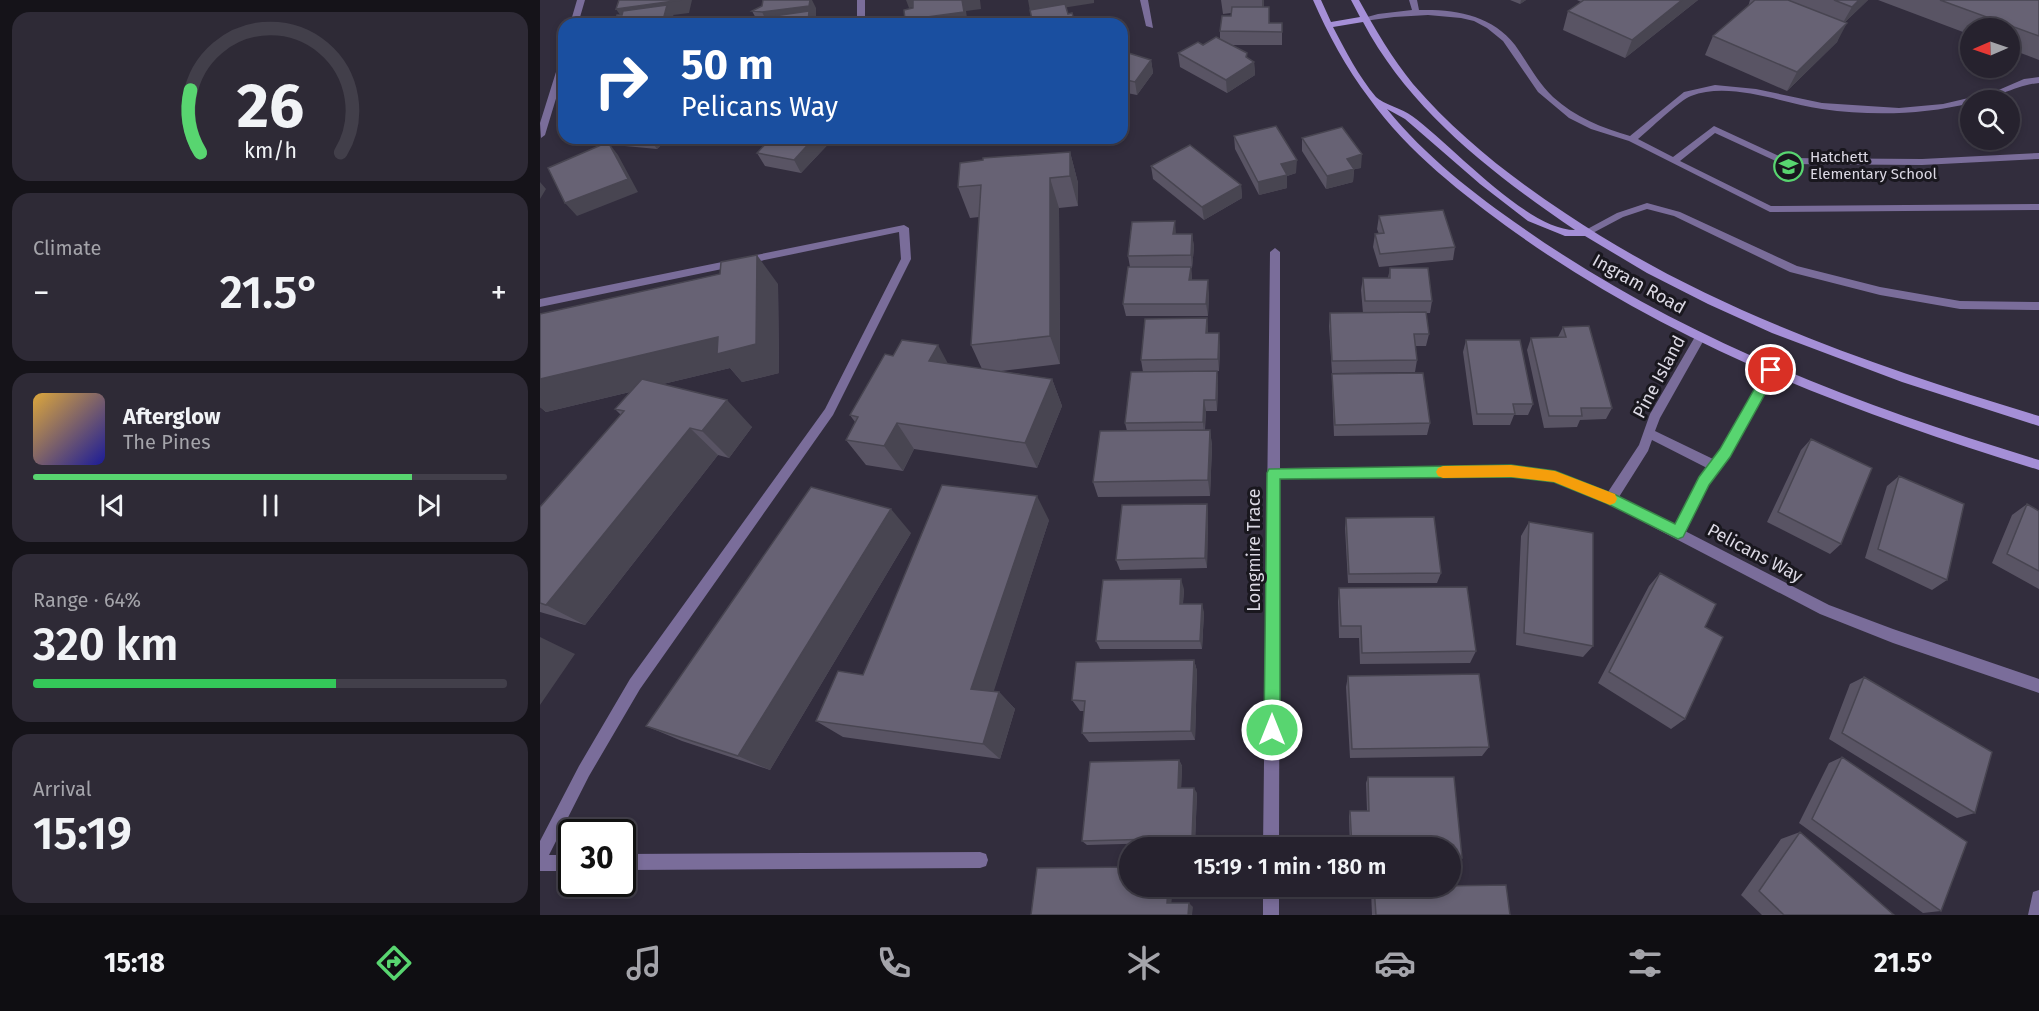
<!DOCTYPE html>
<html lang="en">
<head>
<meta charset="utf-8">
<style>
	body { margin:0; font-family:"Fira Sans",sans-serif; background:#2e2a36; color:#f1f3f6; height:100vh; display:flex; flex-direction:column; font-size:22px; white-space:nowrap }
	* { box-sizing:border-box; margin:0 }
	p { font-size:20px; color:#a4a4aa }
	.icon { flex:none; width:33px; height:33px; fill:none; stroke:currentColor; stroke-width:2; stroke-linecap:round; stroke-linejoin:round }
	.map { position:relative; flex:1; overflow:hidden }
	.details { display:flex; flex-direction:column; gap:12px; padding:12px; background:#151319; width:540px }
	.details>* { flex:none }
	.top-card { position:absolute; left:18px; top:18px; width:570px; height:126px; border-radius:18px; box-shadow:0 3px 9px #0003,0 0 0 2px #423f4a; background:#1a4fa0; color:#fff; overflow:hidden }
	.needle { width:39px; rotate:268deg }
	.controls { position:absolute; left:1420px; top:18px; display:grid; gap:12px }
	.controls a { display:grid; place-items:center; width:60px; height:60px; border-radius:50%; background:#26222e; box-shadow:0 3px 9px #0003,0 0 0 2px #423f4a; font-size:30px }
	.speed { position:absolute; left:18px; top:819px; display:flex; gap:12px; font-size:30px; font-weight:700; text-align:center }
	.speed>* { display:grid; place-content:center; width:78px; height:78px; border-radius:50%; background:#26222e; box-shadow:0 3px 9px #0003,0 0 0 2px #423f4a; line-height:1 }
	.speed .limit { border:3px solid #111; border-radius:9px; background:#fff; color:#111 }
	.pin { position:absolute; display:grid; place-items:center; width:51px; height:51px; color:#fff; margin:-26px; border:3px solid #fff; border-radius:50%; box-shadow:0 2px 6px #0007 }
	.me { position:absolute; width:66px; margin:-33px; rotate:0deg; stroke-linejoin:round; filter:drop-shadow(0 0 4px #0008) }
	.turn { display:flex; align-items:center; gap:21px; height:126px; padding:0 24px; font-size:27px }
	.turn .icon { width:78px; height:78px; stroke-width:2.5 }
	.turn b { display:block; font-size:42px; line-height:51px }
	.big { font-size:45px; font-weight:600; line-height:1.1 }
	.details .card { flex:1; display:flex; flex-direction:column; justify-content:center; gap:9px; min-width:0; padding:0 21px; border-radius:18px; background:#2e2a36 }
	.details .dial { align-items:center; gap:0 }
	.dial svg { height:156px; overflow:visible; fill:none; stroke:#423f4a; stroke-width:7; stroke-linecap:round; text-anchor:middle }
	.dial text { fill:#f1f3f6; stroke:none }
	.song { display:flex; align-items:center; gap:18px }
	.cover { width:72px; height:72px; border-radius:9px; background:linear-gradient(135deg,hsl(40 70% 55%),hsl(240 70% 35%)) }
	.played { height:6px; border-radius:3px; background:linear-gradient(90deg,#58d570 80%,#423f4a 80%) }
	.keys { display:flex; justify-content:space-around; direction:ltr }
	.heat { display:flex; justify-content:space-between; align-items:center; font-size:33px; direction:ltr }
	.charge { height:9px; border-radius:4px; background:linear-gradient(90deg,#34c759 64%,#423f4a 0) }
	.trip { position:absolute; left:579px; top:837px; width:342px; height:60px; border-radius:30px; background:#26222e; box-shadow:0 3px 9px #0003,0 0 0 2px #423f4a; font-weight:600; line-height:60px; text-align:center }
	.dock { display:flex; height:96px; justify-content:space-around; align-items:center; background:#0f0e12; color:#a4a4aa }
	.dock .icon { width:42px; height:42px }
	.dock .on { color:#58d570 }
	.dock b { font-size:27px; color:#f1f3f6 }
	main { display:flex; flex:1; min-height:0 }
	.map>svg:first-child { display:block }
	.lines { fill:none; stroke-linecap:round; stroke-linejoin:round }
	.service { fill:#7a6d9a; fill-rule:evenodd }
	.minor { fill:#7a6d9a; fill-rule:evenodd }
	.secondary { fill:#a58fd7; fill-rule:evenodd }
	.wall { fill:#595464 }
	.shaded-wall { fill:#484551 }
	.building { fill:#676274; stroke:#484551; stroke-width:1.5 }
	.route { fill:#58d570; stroke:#398a49; stroke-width:1.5 }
	.slow { fill:#f59e0b }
	.labels { text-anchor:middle; stroke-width:6; stroke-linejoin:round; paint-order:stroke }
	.far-poi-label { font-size:15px; fill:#dcd9e4; stroke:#19171e; text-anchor:start }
	.street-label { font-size:18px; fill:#dcd9e4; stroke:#19171e }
</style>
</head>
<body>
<main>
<section class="details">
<div class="card dial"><svg viewBox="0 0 100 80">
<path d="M14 69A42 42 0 1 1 86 69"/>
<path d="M14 69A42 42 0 0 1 9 37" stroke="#58d570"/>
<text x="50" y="56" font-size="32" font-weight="700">26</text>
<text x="50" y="72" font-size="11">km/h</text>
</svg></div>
<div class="card"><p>Climate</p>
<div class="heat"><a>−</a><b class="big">21.5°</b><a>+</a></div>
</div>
<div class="card">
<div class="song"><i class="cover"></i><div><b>Afterglow</b><p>The Pines</p></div></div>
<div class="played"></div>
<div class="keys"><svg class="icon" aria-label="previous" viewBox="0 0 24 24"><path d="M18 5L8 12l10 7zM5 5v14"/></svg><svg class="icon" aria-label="pause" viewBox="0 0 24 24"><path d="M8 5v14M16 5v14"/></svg><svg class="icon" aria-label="next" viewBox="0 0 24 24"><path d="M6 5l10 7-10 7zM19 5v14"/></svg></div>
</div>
<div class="card"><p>Range · 64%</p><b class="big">320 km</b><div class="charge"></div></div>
<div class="card"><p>Arrival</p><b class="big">15:19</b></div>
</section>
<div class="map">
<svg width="1499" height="915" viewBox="0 0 1499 915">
	<rect width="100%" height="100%" fill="#322d3d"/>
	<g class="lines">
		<path class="service" d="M869 0H877L879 10C915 9 952 15 975 45 988 63 997 82 1013 97 1035 117 1062 128 1090 136L1144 92 1175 85 1216 89 1282 103 1359 108 1403 104 1454 92 1484 79 1499 77V83C1475 85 1456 100 1431 100V103C1382 115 1331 116 1282 109 1242 103 1190 81 1151 96 1140 100 1110 129 1098 139L1133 157 1174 126 1243 158 1382 159 1499 153V159L1382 165 1242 164 1175 133 1140 161 1231 206 1499 204V210L1230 212 1089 141 1051 129 1029 118 998 92 963 41 947 28 934 21 921 18 888 15 854 17 824 21 820 19 838 14 872 10Z
			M1107 203 1140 212 1257 266 1340 287 1420 301 1499 302V310L1420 309 1340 295 1250 272 1134 216 1107 209 1083 217 1049 235H1041L1040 233 1077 213Z
			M364 225 369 228 371 259 293 415 100 689 49 776 9 855H32V871H0V841L39 766 90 679 285 409 361 259 359 232 0 307V299Z
			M440 852 446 854 448 860 446 866 440 868 82 870V854Z"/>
		<path class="minor" d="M37 0H45L38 24H30Z
			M317 0H325V24H317Z
			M600 0H608L613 28 606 26Z
			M21 56H24V72L5 135 1 138 0 123Z
			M735 248 740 252V468L971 466 1015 472 1068 492 1099 445 1110 414 1156 335 1160 334 1165 338 1120 418 1115 431 1173 459 1181 449 1227 367 1231 366 1237 370 1189 457 1168 485 1145 531 1289 605 1353 629 1499 679V693L1353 643 1280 614 1067 503 1014 482 971 476 740 478 739 848H723L730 252ZM1112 440 1167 468 1160 477 1135 526 1079 497 1108 451Z
			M723 886H739V915H723Z
			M1499 890V915H1488L1493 892Z"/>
		<path class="secondary" d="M773 0H781L791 22 820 17 811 0H819C835 29 852 58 873 84 917 135 969 176 1025 213 1169 310 1334 366 1499 416V426L1362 382 1232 333 1168 304 1107 273 1045 236H1025L988 221 940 184 865 119 847 109C885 156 934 194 983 228 1140 338 1317 405 1499 460V470C1314 413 1134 346 976 233 922 194 868 152 829 98 806 68 788 34 773 0ZM823 22C870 111 953 174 1035 230 987 230 912 145 872 116 863 109 843 104 836 97 819 77 805 50 793 27Z"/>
	</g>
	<path class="wall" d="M681 0H724V7L730 23H742V45H691L708 58 714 62 715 75 687 93 640 67 638 53 680 39V31L691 16V13L683 14Z
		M970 0H986L980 4Z
		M1037 0H1158L1085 58 1023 30 1028 11 1041 2Z
		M1210 0H1328L1305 22 1297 42 1247 91 1165 55 1173 36 1208 7Z
		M1338 0H1499V60L1470 49V28H1431V35Z
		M276 8V19L218 22 212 11Z
		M582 51 611 60 613 73 597 95 582 92Z
		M694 136 756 173 747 176V188L719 195 695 149Z
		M69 138H128L117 149 74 145Z
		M294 138 261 173 225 166 217 153Z
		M361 138H388L376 146Z
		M762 138 821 168 814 169 813 182 786 189 762 151Z
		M530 152 538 183V206L519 208 520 364 461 371 512 379 522 406 497 468 374 449 363 471 326 465 306 440 315 422 310 415 408 364 442 369 431 345 439 217 430 218 418 187Z
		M611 166 701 185 702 198 664 220 613 179Z
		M839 216 915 247 913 260 839 267 833 247 835 234H839L837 229Z
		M636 234H652L654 247 652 268H651L652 280 669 293 668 316H586L583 304 590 267 588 256Z
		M850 268 892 301 890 313H886L889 334 886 346H875L877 360 875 372 792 373 789 326 790 313H823L821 290 823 278H848Z
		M238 284 239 373 202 382 190 368 123 384 212 427 189 458 178 455 45 625 0 612V507L81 415 75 409 90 392 6 412 0 407V314Z
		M667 318 668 333 680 345 679 371 609 372 677 371 678 383 677 411H666L665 430H670L672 446 670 496 558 497 553 482 587 431 585 423 603 372 601 360Z
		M1023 327 1072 408 1066 419 1040 420 1037 427 1004 428 987 350 991 338 1018 337Z
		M926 340 993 404 988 415H974L970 425H933L923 352Z
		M792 374 890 423 887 435 794 436 792 386Z
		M1271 439 1301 544 1290 554 1227 522 1261 450Z
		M1359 476 1407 580 1392 590 1325 558 1347 486Z
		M667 504 668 514 667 568 580 570 576 560Z
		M1487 504 1499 511V589L1452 563 1472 515Z
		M806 518 901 573 897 583H808L805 528Z
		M509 520 453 692H459L475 709 460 759 303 737 276 721 323 675Z
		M989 522 1053 646 1043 657 976 645 981 536Z
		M371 533 230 770 142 741 106 726Z
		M1120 573 1165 627 1145 719 1131 729 1058 683 1109 586Z
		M799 588 936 651 930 663 820 664 819 638H799L798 601Z
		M644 589 643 604 664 612 662 649H560L556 641Z
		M654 660 657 671 655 740 549 742 542 733 544 711H540L532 700Z
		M808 676 949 747 942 756 810 758 806 687Z
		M1324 677 1435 813 1417 818 1289 739 1310 684Z
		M1302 757 1401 911 1383 913 1259 823 1289 763Z
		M639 760 642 766 641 788 657 793 655 842 547 845 542 841Z
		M828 777H914L922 858 918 862H910V848H810L809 816 810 811H827L826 783Z
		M1260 832 1354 915H1222L1201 895 1241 839Z
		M834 887 970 915H832L831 891Z"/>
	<path class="shaded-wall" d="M141 0H152L149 13 133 15 135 18 134 24 85 22 76 9Z
		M270 0H272L276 8V19H273L275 24H228L222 12Z
		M366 0H440L441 9 426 11 428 24H366L365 20 422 0 369 8Z
		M488 0H501L503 9 490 11Z
		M501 0H554V3L503 11Z
		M722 0H724V9L722 11Z
		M981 0H986L980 4Z
		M1142 0H1158L1085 58 1092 40Z
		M1319 0H1328L1301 26 1312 7Z
		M1307 23 1297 42 1247 91 1257 72Z
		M707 53 708 66 714 62 715 75 687 93 686 80 706 57Z
		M611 60 613 73 597 95 595 82Z
		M109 138H128L117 149Z
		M194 138H209L197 143Z
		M274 138H294L261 173 254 160Z
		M372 138H388L376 146Z
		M68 142 78 155 98 192 37 216 25 203Z
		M530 152 538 183V206L530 176Z
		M822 154 821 168 814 169 813 182 786 189 787 176 807 159Z
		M757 160 756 173 747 176V188L719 195 718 182 741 164Z
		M510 178 519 208 520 364 510 336Z
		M0 182 6 189 0 199Z
		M701 185 702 198 664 220 662 207Z
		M635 221 636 234H633Z
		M652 234 654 247 652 268 651 255Z
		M217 255 238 284 239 373 202 382 190 368 6 412 0 407V379Z
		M651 267 652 280 651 293 649 280Z
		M668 280 669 293 668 316 666 304Z
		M667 318 668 330 667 345 666 333Z
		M679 333 680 345 679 371 678 359Z
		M398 345 413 373 389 361Z
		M677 371 678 383 677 411 676 400Z
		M512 379 522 406 497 468 485 443Z
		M187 400 212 427 189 458 162 431Z
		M664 400 666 411 664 433 663 422Z
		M357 423 374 449 363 471 344 446Z
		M150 428 178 455 45 625 6 605Z
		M670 430 672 446 670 496 668 480Z
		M497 496 509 520 449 706 431 689Z
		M667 504 668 514 667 568 665 558Z
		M351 509 371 533 230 770 198 756Z
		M641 579 644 589 642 613 640 604Z
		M662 604 664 612 662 649 660 641Z
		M0 637 35 654 0 705Z
		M654 660 657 671 655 740 651 731Z
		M459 692 475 709 460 759 443 744Z
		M639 760 642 766 641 793 638 788Z
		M654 788 657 793 655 842 652 838Z
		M628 886H633L631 907 627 903Z
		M649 903 653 907 652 915H648Z"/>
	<path class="building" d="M79 0H141L76 9Z
		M223 0H270L269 6 222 12 212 11 222 6Z
		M373 0H422L424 12 365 20 364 10 373 8Z
		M1044 0H1142L1092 40 1028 11Z
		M1215 0H1248L1307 23 1257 72 1173 36Z
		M1294 0H1319L1312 7Z
		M1400 0H1499V36Z
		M525 4 528 14 532 13 535 24H493L490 10Z
		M127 5 122 24H70L71 22 75 21 77 15H82L83 11Z
		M692 7H729V23H742V32L680 31 682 16H691Z
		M269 11 268 23 209 24 221 21V18Z
		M434 18 435 24H400L402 23Z
		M676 37 707 53 706 57 714 62 686 80 638 53 658 42 663 45Z
		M582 51 611 60 595 82 582 79Z
		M736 126 757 160 741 164 747 175 718 182 694 136Z
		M802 127 822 154 807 159 814 169 787 176 762 138Z
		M231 138H274L254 160 217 153Z
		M68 142 88 179 25 203 8 168Z
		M650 145 701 185 662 207 611 166Z
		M530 152V176L510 178V336L431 345 441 185 418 187 420 163 443 160V158Z
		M903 210 915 247 840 254 835 234 844 233 839 216Z
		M635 221 633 234H652L651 255 588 256 592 222Z
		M217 255 216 344 177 354 178 337 0 379V314L180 274 181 262Z
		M588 267H651L649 280H668L666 304H583Z
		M850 268H888L892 301H825L823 278H850Z
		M886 312 889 334H874L877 360 792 361 790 313Z
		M667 318 666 333H679L678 359 601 360 605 319Z
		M1049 326 1072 408H1041L1042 416H1009L991 338 1026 337 1023 327Z
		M362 340 398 345 389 361 512 379 485 443 357 423 344 446 306 440 318 417 310 415 345 354 353 356Z
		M926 340H980L993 404H973L975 414H937Z
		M677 371 676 400H664L663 422 585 423 591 372Z
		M883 373 890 423 795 425 792 374Z
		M102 379 187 400 162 431 150 428 6 605 0 603V507L84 411 75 409Z
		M670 430 668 480 553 482 560 431Z
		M1271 439 1332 468 1301 544 1238 512Z
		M1359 476 1424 504 1407 580 1338 549Z
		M402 485 497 496 431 689 459 692 443 744 276 721 298 671 323 675Z
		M271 487 351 509 198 756 106 726Z
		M667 504 665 558 576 560 582 505Z
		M1487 504 1499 511V571L1467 554Z
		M894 517 901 573 809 574 806 518Z
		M989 522 1053 533V646L984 633Z
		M1120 573 1176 604 1165 627 1183 637 1145 719 1069 672Z
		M641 579 640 604H662L660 641H556L563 580Z
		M927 587 936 651 822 653 821 626H801L799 588Z
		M654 660 651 731 542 733 545 701 532 700 536 662Z
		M939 674 949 747 812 749 808 676Z
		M1324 677 1452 752 1435 813 1302 733Z
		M1302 757 1427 842 1401 911 1272 819Z
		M639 760 638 788H654L652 838 542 841 550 762Z
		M828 777H914L922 858H910V848H812L810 811H829Z
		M1260 832 1354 915H1244L1219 891Z
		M590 867V886H628L627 903H649L648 915H491L497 868Z
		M966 885 970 915H836L834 887Z"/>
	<path class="route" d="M1231 365 1237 370 1236 374 1190 457 1169 485 1143 537 1138 539 1066 503 1014 482 971 477 740 479V730L738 736 732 739 726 736 724 730 727 473 729 469 971 465 1015 471 1076 495 1135 524 1159 477 1180 449 1227 367Z"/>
	<path class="slow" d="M971 465 1015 471 1075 494 1077 499 1075 503 1070 505 1014 482 971 477 903 478 898 476 896 472 898 468 903 466Z"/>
	<defs>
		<symbol id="school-ring" viewBox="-11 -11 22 22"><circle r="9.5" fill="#19171e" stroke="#58d570" stroke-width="1.5"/><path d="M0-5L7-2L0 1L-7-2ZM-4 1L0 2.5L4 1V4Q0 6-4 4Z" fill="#58d570"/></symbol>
	</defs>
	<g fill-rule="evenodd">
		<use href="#school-ring" x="1232" y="150" width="33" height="33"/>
	</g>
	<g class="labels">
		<g class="far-poi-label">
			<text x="1270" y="162">Hatchett<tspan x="1270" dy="17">Elementary School</tspan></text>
		</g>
		<g class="street-label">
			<text transform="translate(1099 284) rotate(29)" y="6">Ingram Road</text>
			<text transform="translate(1119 377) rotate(-62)" y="6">Pine Island</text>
			<text transform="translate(714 550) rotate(-90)" y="6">Longmire Trace</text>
			<text transform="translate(1215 553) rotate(28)" y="6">Pelicans Way</text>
		</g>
	</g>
</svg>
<div class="controls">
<a><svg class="needle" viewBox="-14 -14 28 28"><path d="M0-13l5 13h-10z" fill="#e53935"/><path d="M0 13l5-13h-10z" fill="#a4a4aa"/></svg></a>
<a><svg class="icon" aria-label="search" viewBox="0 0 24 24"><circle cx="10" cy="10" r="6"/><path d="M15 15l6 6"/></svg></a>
</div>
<div class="speed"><div class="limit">30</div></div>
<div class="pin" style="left:1231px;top:370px;background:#d93025"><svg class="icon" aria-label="arrive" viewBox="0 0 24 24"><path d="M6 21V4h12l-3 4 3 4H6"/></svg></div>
<svg class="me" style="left:732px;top:730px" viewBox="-20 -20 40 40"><circle r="17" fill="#58d570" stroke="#fff" stroke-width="3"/><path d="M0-11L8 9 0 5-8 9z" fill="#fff"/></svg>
<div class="trip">15:19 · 1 min · 180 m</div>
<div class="top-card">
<div class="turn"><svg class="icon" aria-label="right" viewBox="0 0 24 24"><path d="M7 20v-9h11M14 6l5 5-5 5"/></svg><div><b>50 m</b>Pelicans Way</div></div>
</div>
</div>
</main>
<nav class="dock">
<b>15:18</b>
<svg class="icon on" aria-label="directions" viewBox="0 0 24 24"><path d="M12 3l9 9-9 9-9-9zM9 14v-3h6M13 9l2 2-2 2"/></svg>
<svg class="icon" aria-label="music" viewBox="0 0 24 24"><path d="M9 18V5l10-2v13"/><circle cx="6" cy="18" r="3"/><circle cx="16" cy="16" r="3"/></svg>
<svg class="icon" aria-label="phone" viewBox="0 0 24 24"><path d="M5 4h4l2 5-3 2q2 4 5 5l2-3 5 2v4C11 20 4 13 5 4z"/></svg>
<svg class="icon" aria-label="climate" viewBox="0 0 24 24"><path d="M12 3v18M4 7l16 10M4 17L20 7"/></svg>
<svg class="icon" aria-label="car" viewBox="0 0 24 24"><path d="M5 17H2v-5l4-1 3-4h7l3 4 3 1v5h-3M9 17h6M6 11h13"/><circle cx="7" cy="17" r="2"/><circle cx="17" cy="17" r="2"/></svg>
<svg class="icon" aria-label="filters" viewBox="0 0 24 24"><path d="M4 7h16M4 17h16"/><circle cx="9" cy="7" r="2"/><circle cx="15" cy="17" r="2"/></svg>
<b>21.5°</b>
</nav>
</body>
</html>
